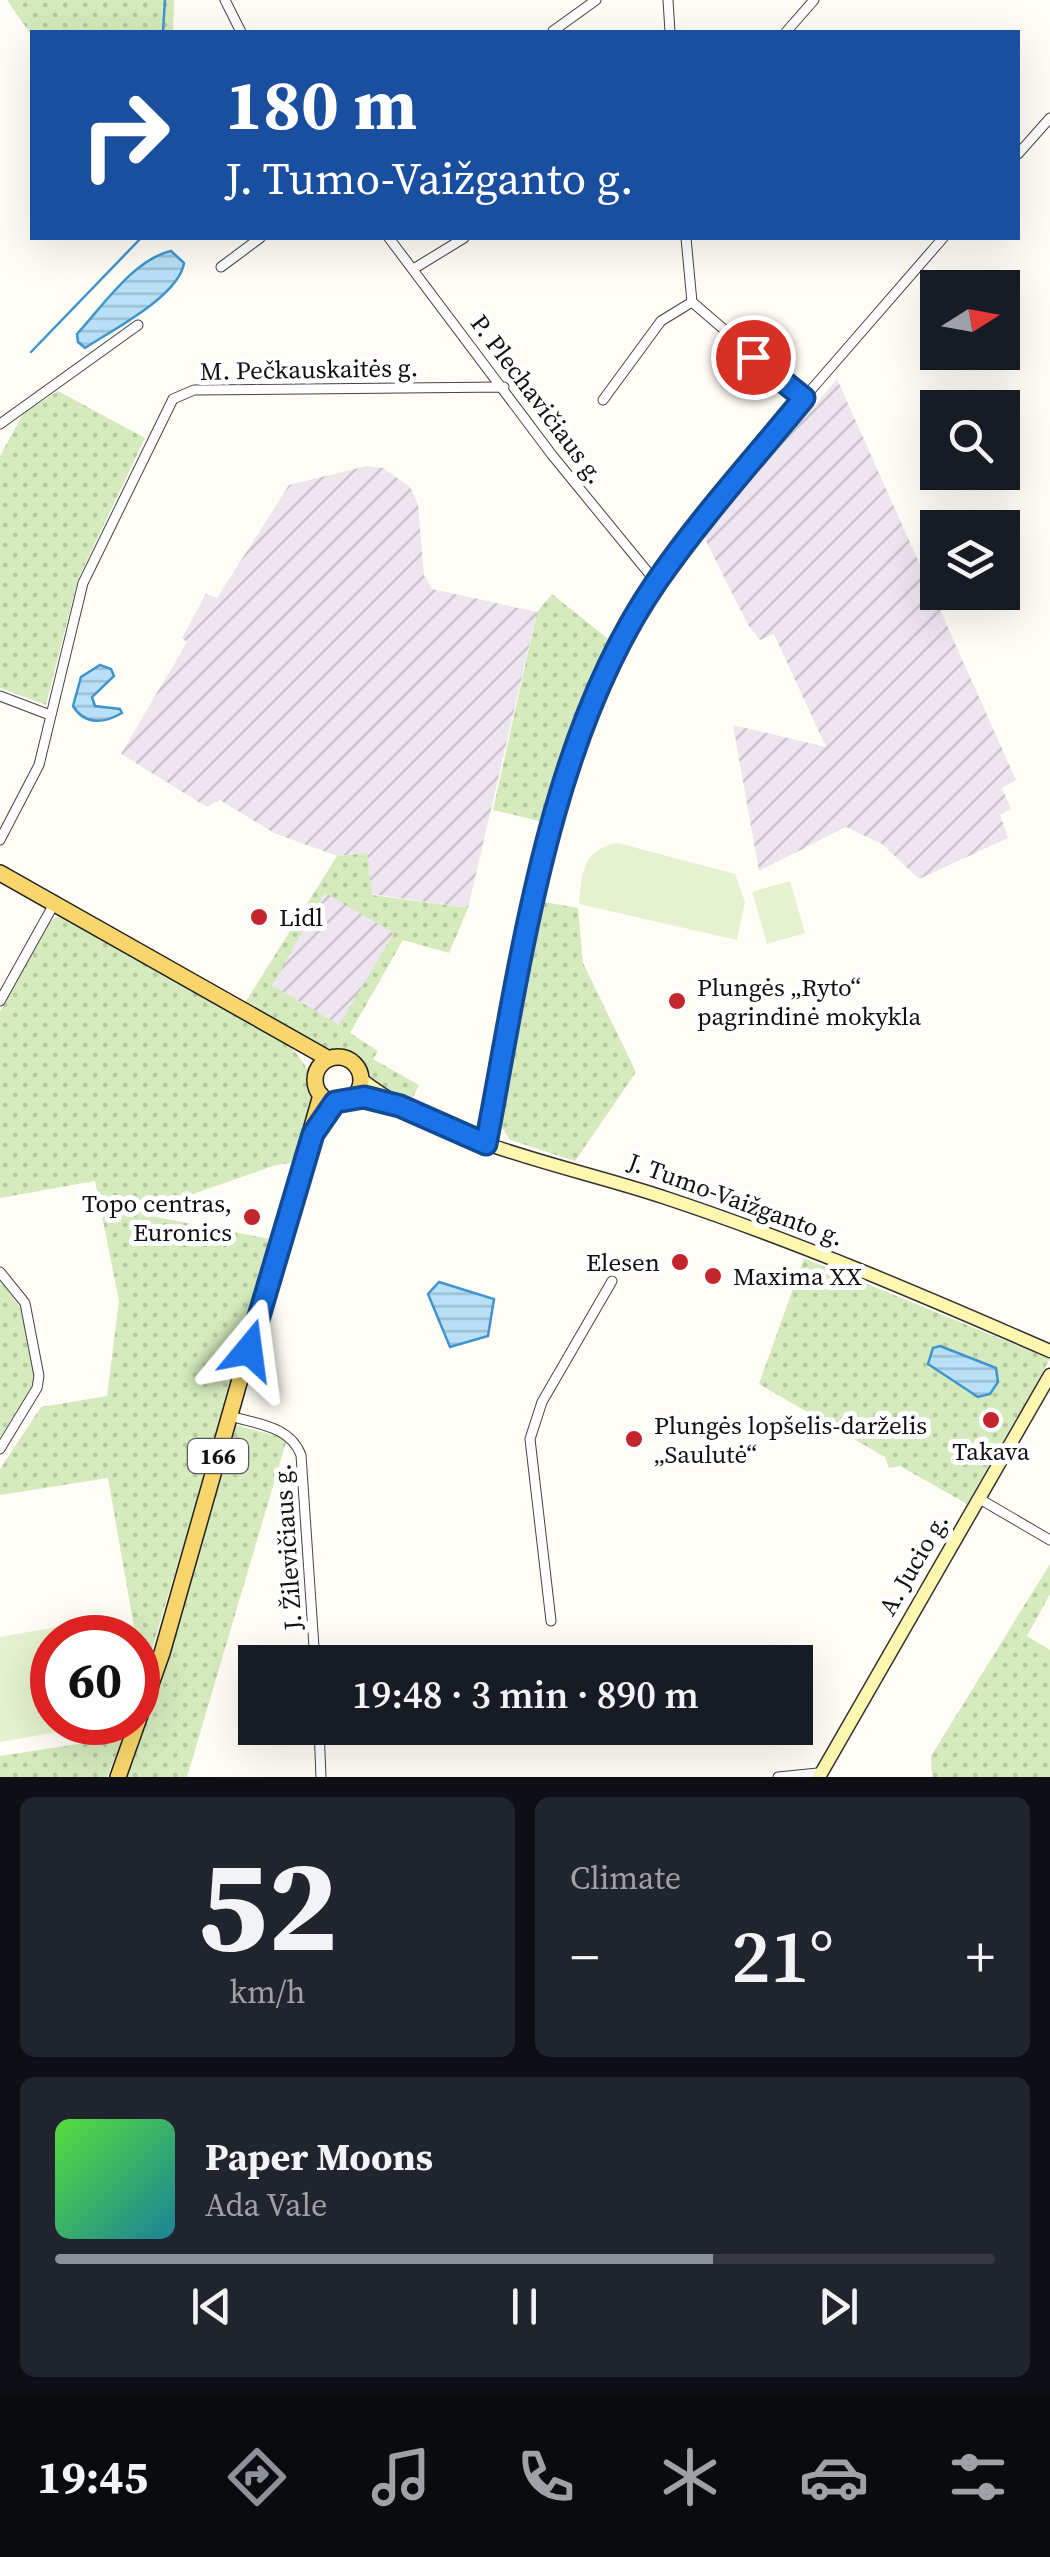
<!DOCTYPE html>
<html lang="en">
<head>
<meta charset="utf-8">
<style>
	body { margin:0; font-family:"Source Serif 4",serif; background:#20242c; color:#f1f3f6; height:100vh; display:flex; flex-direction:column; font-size:38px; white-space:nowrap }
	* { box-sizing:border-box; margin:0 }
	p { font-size:32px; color:#9ea1a6 }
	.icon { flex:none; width:55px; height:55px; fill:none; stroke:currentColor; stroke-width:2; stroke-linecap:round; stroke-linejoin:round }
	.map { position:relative; height:1777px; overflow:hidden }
	.drawer { display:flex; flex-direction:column; gap:20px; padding:20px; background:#0d0f14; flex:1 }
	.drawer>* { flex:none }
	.banner { position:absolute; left:30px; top:30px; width:990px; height:210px; border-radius:0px; box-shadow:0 10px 40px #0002; background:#1a4fa0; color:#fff; overflow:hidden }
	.needle { width:65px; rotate:79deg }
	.fabs { position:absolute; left:920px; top:270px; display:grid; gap:20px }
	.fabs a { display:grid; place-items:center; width:100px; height:100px; border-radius:0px; background:#171b24; box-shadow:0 10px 40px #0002; font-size:50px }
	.speed { position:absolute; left:30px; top:1615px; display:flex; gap:20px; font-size:50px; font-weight:700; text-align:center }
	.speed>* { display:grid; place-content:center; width:130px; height:130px; border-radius:50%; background:#171b24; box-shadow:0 10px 40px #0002; line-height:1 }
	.speed .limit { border:15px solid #d22; background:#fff; color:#111 }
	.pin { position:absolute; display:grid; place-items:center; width:85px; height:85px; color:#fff; margin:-42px; border:5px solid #fff; border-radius:50%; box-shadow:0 2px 10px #0007 }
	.me { position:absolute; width:110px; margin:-55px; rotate:16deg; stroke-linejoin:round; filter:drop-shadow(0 0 8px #0008) }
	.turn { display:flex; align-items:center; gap:35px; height:210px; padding:0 30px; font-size:45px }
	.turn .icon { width:130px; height:130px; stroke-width:2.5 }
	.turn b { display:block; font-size:70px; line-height:85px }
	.big { font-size:75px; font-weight:600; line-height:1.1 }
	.drawer .card { flex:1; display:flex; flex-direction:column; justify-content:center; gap:15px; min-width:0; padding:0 35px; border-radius:15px; background:#20242c }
	.drawer .dial { align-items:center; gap:0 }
	.dial b { font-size:130px; line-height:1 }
	.song { display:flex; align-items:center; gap:30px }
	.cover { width:120px; height:120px; border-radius:15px; background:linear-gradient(135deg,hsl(110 70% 55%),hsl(190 70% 35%)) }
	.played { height:10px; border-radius:5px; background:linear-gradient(90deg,#8c9099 70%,#363941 70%) }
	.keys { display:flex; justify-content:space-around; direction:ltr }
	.heat { display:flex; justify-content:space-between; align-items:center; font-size:55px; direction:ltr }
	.drawer .tiles { flex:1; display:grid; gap:20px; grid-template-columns:1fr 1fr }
	.card:last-child { grid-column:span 2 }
	.trip { position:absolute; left:238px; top:1645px; width:575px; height:100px; border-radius:0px; background:#171b24; box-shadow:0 10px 40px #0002; font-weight:600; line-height:100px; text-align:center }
	.tab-bar { display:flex; height:160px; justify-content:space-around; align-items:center; background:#090b0e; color:#9ea1a6 }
	.tab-bar .icon { width:70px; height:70px }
	.tab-bar .selected { color:#8c9099 }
	.tab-bar b { font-size:45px; color:#f1f3f6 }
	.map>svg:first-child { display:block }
	.industrial { fill:url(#industrial-furrows) }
	.green { fill:url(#green-dots); fill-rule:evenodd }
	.pitch { fill:#e6f2cf }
	.water { fill:url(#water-rules); stroke:#3f96cf; stroke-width:2.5 }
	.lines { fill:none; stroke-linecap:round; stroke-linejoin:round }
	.stream { stroke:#3f96cf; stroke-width:2.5 }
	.street-casing { stroke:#444; stroke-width:11 }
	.secondary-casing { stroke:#333; stroke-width:15 }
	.primary-casing { stroke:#222; stroke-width:18 }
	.street { stroke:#fff; stroke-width:9 }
	.secondary { stroke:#fff6b0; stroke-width:12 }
	.primary { stroke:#f9d66b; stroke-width:15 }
	.route-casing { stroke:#114b97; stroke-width:25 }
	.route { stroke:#1a73e8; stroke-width:18 }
	.poi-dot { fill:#c4262e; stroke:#fff; stroke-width:4 }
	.labels { text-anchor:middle; stroke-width:10; stroke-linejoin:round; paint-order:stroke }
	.shield { fill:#fff; stroke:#585858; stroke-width:2.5 }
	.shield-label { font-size:22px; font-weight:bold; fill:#111 }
	.street-label { font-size:25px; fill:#111; stroke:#fff }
	.poi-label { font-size:25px; fill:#111; stroke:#fff; text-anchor:start }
</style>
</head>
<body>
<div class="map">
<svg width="1050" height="1777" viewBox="0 0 1050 1777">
	<defs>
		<pattern id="industrial-furrows" width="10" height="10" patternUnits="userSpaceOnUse" patternTransform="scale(2.5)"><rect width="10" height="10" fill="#eee6ef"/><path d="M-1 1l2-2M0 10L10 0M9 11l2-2" fill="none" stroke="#cbc4cc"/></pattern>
		<pattern id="green-dots" width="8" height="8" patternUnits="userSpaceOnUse" patternTransform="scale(2.5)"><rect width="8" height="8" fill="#d5ebbd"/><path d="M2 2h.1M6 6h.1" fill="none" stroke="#b6c8a1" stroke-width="1.8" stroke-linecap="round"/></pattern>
		<pattern id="water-rules" width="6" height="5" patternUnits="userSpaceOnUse" patternTransform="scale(2.5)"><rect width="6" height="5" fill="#b9e0f7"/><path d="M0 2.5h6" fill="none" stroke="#9ebfd3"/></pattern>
	</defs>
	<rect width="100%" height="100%" fill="#fffdf5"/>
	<path class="industrial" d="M837 379 1016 780 1002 788 1011 809 1000 815 1008 838 919 879 882 844 846 827 759 871 733 725 826 747 774 634 760 640 748 625 704 537Z
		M367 466 383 468 410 487 418 504 424 575 432 589 537 612 468 908 371 894 367 853 337 856 274 833 220 800 207 807 121 754 187 642 182 638 206 594 217 598 289 485Z
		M326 892 394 933 340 1026 271 986Z"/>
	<path class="green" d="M7 0H174L173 32H32V36Z
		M58 391 145 438 78 579 46 705 0 688V456L23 414Z
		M552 594 612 642 567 752 547 823 493 810 537 612Z
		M367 853 372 895 468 908 449 953 403 940 350 1033 378 1051 373 1059 419 1085 410 1103 378 1087 355 1056 321 1052 243 1006 337 856ZM325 893 394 933 339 1025 272 985Z
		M544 902 578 908 583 963 636 1072 575 1161 510 1140 501 1126Z
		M59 916 287 1044C329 1082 311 1114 298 1162L276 1165 150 1209 151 1216 275 1240 143 1679 108 1478 0 1495V1469L41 1407 107 1396 119 1301 95 1181 0 1198V1012L48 922Z
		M804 1258 1050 1359 967 1504 900 1466 889 1468 885 1457 759 1384Z
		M0 1279 21 1309 35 1381 0 1438Z
		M236 1425 287 1439 187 1777H125L164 1670Z
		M1050 1564V1594L1027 1636 1050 1650V1777H932L931 1756Z
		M124 1737 107 1777H0V1756Z"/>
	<path class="pitch" d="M618 843 735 874 745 902 737 940 579 904C582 873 582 849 618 843Z
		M790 881 805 933 767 944 752 892Z
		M68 1625 70 1637 52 1638V1722L86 1723V1727L0 1742V1637Z"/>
	<path class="water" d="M171 251 184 263C179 296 112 330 85 348L78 342 77 334C102 307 134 259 171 251Z
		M100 665 111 669 114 676 92 697 95 706 120 709 122 713C105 723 85 726 73 706L81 677Z
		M439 1282 494 1299 488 1336 450 1347 428 1294Z
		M940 1346 996 1368 998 1382 990 1394 978 1397 928 1364 933 1348Z"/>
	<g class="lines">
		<path class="stream" d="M163 32 165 0
			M31 352 141 238"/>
		<defs>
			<path id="street" d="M225 0 241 32
				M668 0 670 32
				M553 31 596 0
				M786 32 814 0
				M1018 154 1050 118
				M389 238 552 455 656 582
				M686 238 692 302 804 398
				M221 267 260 238
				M415 268 464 238
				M603 400 661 321 692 302
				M0 424 138 325
				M0 696 50 715
				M0 840 39 765 83 583 173 399 194 390 504 387
				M0 1001 54 904
				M486 1143 546 837 604 678 656 582 804 398 943 238
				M0 1272 25 1303 39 1376 37 1388 0 1449
				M230 1416C257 1424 290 1426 301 1455L315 1662
				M978 1498 1050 1540
				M551 1621 530 1439 542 1402 612 1281
				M319 1728 321 1777
				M778 1777 818 1773"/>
			<path id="secondary" d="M361 1079C448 1147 565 1164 666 1198 796 1241 924 1296 1050 1351
				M354 1097 388 1102
				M819 1777 1050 1375"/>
			<path id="primary" d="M0 873 329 1059
				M315 1080a23 23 0 1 1 46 0a23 23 0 1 1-46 0Z
				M118 1777 162 1653 321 1095"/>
		</defs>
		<use href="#street" class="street-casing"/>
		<use href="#secondary" class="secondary-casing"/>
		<use href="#primary" class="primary-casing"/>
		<use href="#street" class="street"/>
		<use href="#secondary" class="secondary"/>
		<use href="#primary" class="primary"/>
	</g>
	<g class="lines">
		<defs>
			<path id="route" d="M249 1350 313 1134 335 1102 364 1097 400 1106 486 1144C521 961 549 737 657 581 701 517 755 458 804 398L753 357"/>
		</defs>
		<use href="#route" class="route-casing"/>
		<use href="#route" class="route"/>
	</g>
	<g class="poi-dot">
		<circle cx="259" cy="917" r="10"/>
		<circle cx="677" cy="1001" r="10"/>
		<circle cx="252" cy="1217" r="10"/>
		<circle cx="680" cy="1262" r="10"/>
		<circle cx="713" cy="1276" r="10"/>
		<circle cx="991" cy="1420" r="10"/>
		<circle cx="634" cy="1439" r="10"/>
	</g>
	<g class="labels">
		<rect class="shield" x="188" y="1439" width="60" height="34" rx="8"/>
		<g class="shield-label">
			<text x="218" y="1464">166</text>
		</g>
		<g class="street-label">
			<text transform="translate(309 369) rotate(-1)" y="9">M. Pečkauskaitės g.</text>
			<text transform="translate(538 399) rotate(53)" y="9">P. Plechavičiaus g.</text>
			<text transform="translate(736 1199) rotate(20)" y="9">J. Tumo-Vaižganto g.</text>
			<text transform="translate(287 1547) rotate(-94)" y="9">J. Žilevičiaus g.</text>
			<text transform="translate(913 1564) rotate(-60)" y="9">A. Jucio g.</text>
		</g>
		<g class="poi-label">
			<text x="279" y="926">Lidl</text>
			<text x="697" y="996">Plungės „Ryto“<tspan x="697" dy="29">pagrindinė mokykla</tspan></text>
			<text x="232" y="1212" text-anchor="end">Topo centras,<tspan x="232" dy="29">Euronics</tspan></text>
			<text x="660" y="1271" text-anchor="end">Elesen</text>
			<text x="733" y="1285">Maxima XX</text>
			<text x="654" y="1434">Plungės lopšelis-darželis<tspan x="654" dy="29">„Saulutė“</tspan></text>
			<text x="991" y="1460" text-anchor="middle">Takava</text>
		</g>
	</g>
</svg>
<div class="fabs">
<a><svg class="needle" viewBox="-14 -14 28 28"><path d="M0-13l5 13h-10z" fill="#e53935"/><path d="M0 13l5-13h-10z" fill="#9ea1a6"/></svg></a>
<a><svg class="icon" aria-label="search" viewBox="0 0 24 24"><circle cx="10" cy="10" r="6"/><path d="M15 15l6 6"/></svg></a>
<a><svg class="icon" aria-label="layers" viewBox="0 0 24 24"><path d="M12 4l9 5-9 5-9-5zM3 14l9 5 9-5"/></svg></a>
</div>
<div class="speed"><div class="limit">60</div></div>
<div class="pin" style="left:753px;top:357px;background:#d93025"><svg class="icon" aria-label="arrive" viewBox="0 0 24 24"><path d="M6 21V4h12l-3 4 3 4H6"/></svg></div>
<svg class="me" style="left:249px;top:1350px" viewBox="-20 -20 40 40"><path d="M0-17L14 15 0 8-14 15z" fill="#1a73e8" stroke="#fff" stroke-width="4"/></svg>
<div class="trip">19:48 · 3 min · 890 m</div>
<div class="banner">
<div class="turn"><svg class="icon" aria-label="right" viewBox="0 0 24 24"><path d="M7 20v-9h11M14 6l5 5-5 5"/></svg><div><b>180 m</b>J. Tumo-Vaižganto g.</div></div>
</div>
</div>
<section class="drawer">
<div class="tiles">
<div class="card dial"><b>52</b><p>km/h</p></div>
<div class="card"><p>Climate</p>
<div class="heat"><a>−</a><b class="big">21°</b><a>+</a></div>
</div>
<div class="card">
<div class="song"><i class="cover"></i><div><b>Paper Moons</b><p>Ada Vale</p></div></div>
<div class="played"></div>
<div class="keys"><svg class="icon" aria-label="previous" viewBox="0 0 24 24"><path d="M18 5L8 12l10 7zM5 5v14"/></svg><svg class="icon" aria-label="pause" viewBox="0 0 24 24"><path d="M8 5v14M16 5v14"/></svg><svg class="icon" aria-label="next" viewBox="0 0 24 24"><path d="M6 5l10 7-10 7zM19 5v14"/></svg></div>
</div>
</div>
</section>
<nav class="tab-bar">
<b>19:45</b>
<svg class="icon selected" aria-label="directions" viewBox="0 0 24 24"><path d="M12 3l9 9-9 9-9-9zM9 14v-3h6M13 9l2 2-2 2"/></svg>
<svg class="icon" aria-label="music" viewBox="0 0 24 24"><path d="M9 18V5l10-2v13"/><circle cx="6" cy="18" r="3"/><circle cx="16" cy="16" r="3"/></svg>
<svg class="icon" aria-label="phone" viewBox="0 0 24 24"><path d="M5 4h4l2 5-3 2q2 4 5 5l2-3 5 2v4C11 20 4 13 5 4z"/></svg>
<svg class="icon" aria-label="climate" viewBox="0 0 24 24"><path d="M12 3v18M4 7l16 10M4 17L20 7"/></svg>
<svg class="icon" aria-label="car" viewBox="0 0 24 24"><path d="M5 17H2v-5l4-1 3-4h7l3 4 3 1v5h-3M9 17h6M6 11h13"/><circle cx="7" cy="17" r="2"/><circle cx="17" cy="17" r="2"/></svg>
<svg class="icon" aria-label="filters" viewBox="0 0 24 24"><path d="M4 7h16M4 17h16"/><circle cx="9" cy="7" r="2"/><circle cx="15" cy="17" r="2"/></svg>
</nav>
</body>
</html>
